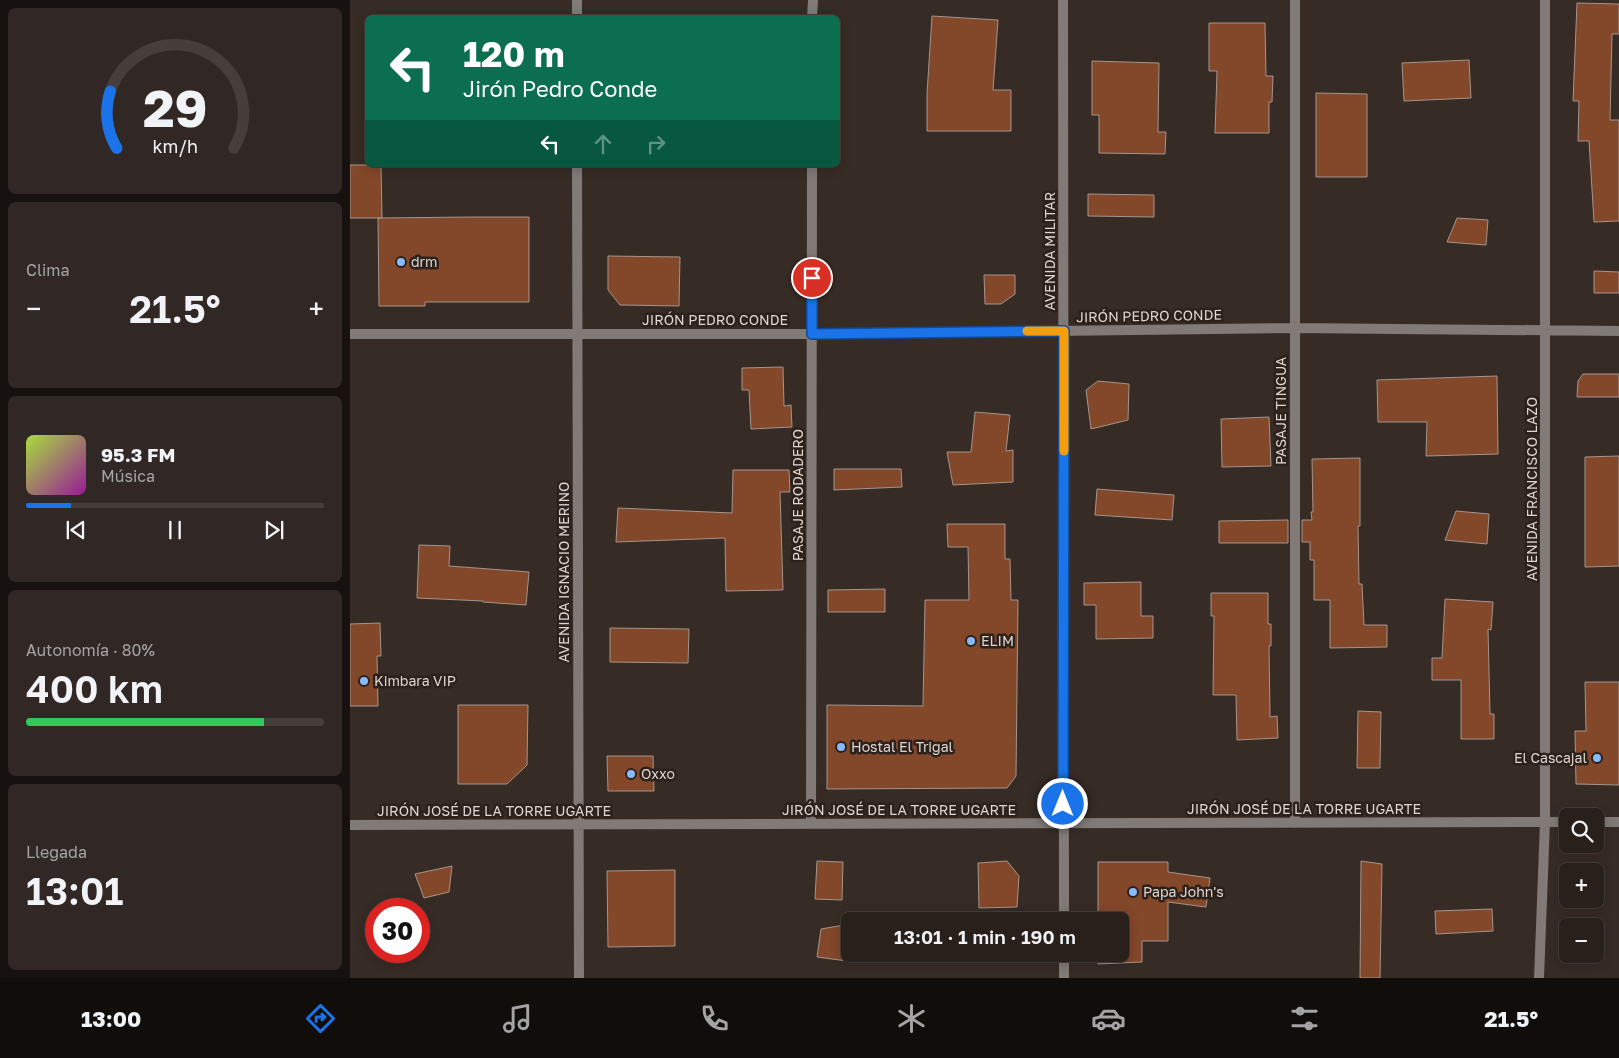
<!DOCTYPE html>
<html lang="es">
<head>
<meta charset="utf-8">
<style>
	body { margin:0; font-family:"Golos Text",sans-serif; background:#312825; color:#f1f3f6; height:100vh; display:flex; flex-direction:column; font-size:19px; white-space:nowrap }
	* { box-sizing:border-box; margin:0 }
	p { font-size:16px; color:#a5a3a3 }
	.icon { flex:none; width:28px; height:28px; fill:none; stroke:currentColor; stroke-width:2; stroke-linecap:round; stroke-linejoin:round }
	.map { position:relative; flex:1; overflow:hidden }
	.side { display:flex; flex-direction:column; gap:8px; padding:8px; background:#17120f; width:350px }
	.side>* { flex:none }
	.guide { position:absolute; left:15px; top:15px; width:475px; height:152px; border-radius:8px; box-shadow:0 2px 12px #0003,0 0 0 1px #453e3b; background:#0b6e4f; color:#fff; overflow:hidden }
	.buttons { position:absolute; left:1209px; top:808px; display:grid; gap:10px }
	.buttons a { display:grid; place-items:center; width:45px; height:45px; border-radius:8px; background:#29201c; box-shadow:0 2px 12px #0003,0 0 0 1px #453e3b; font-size:25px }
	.speed { position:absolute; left:15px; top:898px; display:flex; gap:10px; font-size:25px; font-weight:700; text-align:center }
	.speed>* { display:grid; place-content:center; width:65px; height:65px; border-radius:50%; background:#29201c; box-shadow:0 2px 12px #0003,0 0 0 1px #453e3b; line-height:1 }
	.speed .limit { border:8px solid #d22; background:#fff; color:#111 }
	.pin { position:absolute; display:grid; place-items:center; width:42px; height:42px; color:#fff; margin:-21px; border:2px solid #fff; border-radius:50%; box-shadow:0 1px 5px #0007 }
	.me { position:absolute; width:55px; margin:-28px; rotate:0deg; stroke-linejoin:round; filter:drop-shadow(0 0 4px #0008) }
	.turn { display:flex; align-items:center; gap:18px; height:105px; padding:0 15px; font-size:22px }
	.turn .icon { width:65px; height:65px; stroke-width:2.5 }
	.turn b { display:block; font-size:35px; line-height:42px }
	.lanes { display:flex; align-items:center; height:48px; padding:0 15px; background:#0003; justify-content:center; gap:25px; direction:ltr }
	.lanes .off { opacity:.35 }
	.big { font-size:38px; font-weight:600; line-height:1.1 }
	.side .tile { flex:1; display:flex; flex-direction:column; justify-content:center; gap:8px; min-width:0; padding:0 18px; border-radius:8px; background:#312825 }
	.side .dial { align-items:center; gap:0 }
	.dial svg { height:130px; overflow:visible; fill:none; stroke:#453e3b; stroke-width:7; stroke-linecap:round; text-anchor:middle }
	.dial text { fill:#f1f3f6; stroke:none }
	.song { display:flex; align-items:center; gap:15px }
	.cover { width:60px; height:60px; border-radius:8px; background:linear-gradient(135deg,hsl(80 70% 55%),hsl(300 70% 35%)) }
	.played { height:5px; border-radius:2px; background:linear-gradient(90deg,#1a73e8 15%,#453e3b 15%) }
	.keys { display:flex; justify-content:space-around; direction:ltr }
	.heat { display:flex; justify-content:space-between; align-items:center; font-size:28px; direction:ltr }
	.charge { height:8px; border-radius:4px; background:linear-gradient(90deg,#34c759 80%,#453e3b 0) }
	.trip { position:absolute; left:491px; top:912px; width:288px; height:50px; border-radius:8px; background:#29201c; box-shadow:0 2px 12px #0003,0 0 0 1px #453e3b; font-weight:600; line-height:50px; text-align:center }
	.menu { display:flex; height:80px; justify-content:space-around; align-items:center; background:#100d0b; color:#a5a3a3 }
	.menu .icon { width:35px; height:35px }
	.menu .on { color:#1a73e8 }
	.menu b { font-size:22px; color:#f1f3f6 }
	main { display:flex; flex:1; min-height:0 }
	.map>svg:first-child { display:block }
	.building { fill:#83472a; stroke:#a5958e }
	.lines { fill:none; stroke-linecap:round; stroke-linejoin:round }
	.street { stroke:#817a77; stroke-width:10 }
	.route-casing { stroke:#114b97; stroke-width:12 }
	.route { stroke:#1a73e8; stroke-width:9 }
	.slow { stroke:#f59e0b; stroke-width:9 }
	.poi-dot { fill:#89bafc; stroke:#2d211b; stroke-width:2 }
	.labels { text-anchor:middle; stroke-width:5; stroke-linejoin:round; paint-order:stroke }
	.street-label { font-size:14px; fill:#dfd6d2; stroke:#2d211b }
	.poi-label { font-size:14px; fill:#dfd6d2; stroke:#2d211b; text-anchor:start }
</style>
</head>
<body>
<main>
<section class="side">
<div class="tile dial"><svg viewBox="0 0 100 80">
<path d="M14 69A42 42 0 1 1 86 69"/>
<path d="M14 69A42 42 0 0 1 10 34" stroke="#1a73e8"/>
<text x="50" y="56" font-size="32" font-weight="700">29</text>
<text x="50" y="72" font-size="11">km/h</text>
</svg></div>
<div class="tile"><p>Clima</p>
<div class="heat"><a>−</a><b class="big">21.5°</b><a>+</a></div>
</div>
<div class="tile">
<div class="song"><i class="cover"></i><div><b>95.3 FM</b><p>Música</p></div></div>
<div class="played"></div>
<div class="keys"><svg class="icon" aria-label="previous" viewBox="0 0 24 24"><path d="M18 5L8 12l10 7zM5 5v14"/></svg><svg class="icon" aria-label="pause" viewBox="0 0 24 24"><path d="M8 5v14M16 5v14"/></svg><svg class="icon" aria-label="next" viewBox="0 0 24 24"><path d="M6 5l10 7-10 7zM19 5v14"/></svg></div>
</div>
<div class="tile"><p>Autonomía · 80%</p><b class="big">400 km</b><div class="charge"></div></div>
<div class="tile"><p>Llegada</p><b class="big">13:01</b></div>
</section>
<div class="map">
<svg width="1269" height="978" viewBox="0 0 1269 978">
	<rect width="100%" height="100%" fill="#372b25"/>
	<path class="building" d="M1227 3 1269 4V34H1262L1260 120H1269V221L1244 222 1239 141H1228L1229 101H1223Z
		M582 16 648 20 643 90H661V131H577V94Z
		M859 23H915L916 76H923L922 102H919V133H865L867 71H859Z
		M1119 60 1121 98 1054 101 1052 63Z
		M742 61 809 63 808 132H816L815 154 749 153V115H742Z
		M966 93 1017 94V177H966Z
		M0 165H31L32 218H0Z
		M738 194 804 195V217L738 216Z
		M122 217H179V302H75V306H29L28 218Z
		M1107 218 1138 220 1136 245 1097 242Z
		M258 256 330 257 329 306 270 305 258 290Z
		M1244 271 1269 272V293H1244Z
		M634 275H665V294L651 304H635Z
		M433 367 434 406 441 405 442 427 401 429 399 390H392V368Z
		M1233 374H1269V397H1227L1228 381Z
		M1147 376 1148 454 1076 456 1077 422H1028L1027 380Z
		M748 381 779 384 778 420 741 429 736 390Z
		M625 412 660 415 656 451 663 450V482L603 485 597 452H621Z
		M919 417 921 466 872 467 871 419Z
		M1269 456V566L1235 567V457Z
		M1010 458V526H1008L1009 584H1012L1014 625H1037V647L980 648V600H964V560H960V542H952V520H962L961 512H963L962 459Z
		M484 469H551L552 487 484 490Z
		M383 470H439L440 492H430L433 590 376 591 375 538 266 542 268 508 382 513Z
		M747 489 824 495 822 520 745 515Z
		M1106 511 1139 514 1137 544 1095 540Z
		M938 520V543H869V521Z
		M597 524H655V559H660L661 600H668L666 776 657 788 477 789V705L573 706 575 600H619L618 547H598Z
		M69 545 100 546 99 566 179 572 176 605 133 602V601L67 598Z
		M791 582V616H803V638L746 639V605H734V583Z
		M535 589V612H478V590Z
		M861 593H918V624H921V646H919L920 717 927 716 928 738 887 740 886 695H863L864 616H861Z
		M1095 599 1143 602 1141 630 1138 629 1140 714H1144V739H1111V680H1082V658H1092Z
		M30 623 31 656H27L28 706H0V624Z
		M260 628 339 629 338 663 260 662Z
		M1235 682H1269V785L1226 784 1225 731H1236Z
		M108 705H178L177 765 157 784H108Z
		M1008 711 1031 712 1030 768H1007Z
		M257 756H303L304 791H258Z
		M467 861 493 862 492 900 465 899Z
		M657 861 669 876 667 907 629 908 628 863Z
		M1011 861 1032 864 1030 978H1010Z
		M748 862H818V872L860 878 856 907 818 902V941H792V962L748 964V954H770V921H748Z
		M102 866 99 892 74 898 65 874Z
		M325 870V946L258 947 257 871Z
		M1142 909 1143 931 1086 934 1085 911Z
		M500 924V941L497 961 467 957 471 929Z"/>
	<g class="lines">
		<path class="street" d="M227 0V18
			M713 0 714 921
			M945 0V823
			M462 18 463 0
			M227 165 229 978
			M0 334H462L945 328 1269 331
			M1245 822H1269
			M461 824 462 165
			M0 825 1218 822
			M714 954V978
			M1189 978 1195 822V0"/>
	</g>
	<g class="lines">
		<defs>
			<path id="route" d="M462 278V334L714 331 713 804"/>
		</defs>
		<use href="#route" class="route-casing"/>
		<use href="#route" class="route"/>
		<path class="slow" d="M677 331H714V451"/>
	</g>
	<g class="poi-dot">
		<circle cx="51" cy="262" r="5"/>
		<circle cx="621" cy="641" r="5"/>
		<circle cx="14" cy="681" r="5"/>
		<circle cx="491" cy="747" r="5"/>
		<circle cx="1247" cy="758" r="5"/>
		<circle cx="281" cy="774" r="5"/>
		<circle cx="783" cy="892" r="5"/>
	</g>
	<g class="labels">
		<g class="street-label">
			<text transform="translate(700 251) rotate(-90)" y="5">AVENIDA MILITAR</text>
			<text transform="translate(799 316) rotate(-1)" y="5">JIRÓN PEDRO CONDE</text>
			<text x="365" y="325">JIRÓN PEDRO CONDE</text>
			<text transform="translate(931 411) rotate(-90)" y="5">PASAJE TINGUA</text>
			<text transform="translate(1182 489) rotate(-90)" y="5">AVENIDA FRANCISCO LAZO</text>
			<text transform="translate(448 495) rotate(-90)" y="5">PASAJE RODADERO</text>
			<text transform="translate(214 572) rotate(-90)" y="5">AVENIDA IGNACIO MERINO</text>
			<text x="954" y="814">JIRÓN JOSÉ DE LA TORRE UGARTE</text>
			<text x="549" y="815">JIRÓN JOSÉ DE LA TORRE UGARTE</text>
			<text x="144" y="816">JIRÓN JOSÉ DE LA TORRE UGARTE</text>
		</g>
		<g class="poi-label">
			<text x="61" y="267">drm</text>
			<text x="631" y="646">ELIM</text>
			<text x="24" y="686">Kimbara VIP</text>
			<text x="501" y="752">Hostal El Trigal</text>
			<text x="1237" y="763" text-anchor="end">El Cascajal</text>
			<text x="291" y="779">Oxxo</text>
			<text x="793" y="897">Papa John's</text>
		</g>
	</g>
</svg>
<div class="buttons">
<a><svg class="icon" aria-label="search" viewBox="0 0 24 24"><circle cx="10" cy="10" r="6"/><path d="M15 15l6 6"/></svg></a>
<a>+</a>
<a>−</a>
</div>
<div class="speed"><div class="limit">30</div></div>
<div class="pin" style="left:462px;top:278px;background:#d93025"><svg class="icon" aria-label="arrive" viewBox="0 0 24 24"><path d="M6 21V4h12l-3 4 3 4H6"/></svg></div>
<svg class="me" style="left:713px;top:804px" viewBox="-20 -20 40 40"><circle r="17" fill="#1a73e8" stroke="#fff" stroke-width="3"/><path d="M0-11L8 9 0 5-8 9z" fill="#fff"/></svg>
<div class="trip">13:01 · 1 min · 190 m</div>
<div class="guide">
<div class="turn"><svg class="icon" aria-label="left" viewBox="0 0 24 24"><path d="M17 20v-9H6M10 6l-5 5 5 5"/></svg><div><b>120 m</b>Jirón Pedro Conde</div></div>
<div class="lanes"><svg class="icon" aria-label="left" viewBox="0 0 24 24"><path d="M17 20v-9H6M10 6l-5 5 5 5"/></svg><svg class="icon off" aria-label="ahead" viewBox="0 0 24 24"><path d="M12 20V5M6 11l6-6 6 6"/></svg><svg class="icon off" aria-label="right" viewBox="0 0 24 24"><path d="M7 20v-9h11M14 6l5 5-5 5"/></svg></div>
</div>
</div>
</main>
<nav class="menu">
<b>13:00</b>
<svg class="icon on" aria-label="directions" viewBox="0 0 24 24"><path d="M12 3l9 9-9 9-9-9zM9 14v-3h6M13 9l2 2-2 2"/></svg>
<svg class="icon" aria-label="music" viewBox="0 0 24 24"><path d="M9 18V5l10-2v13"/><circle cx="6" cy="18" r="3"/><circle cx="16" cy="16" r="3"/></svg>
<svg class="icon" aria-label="phone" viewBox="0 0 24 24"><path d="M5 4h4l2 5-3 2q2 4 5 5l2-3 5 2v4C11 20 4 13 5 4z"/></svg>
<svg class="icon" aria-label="climate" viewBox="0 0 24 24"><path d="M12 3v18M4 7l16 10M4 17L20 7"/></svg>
<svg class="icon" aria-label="car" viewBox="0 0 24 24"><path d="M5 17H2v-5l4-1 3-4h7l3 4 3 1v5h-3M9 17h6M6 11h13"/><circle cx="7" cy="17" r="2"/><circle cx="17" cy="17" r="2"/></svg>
<svg class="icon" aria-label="filters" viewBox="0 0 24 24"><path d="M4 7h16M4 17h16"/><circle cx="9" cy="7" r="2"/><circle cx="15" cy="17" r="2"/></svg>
<b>21.5°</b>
</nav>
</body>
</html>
